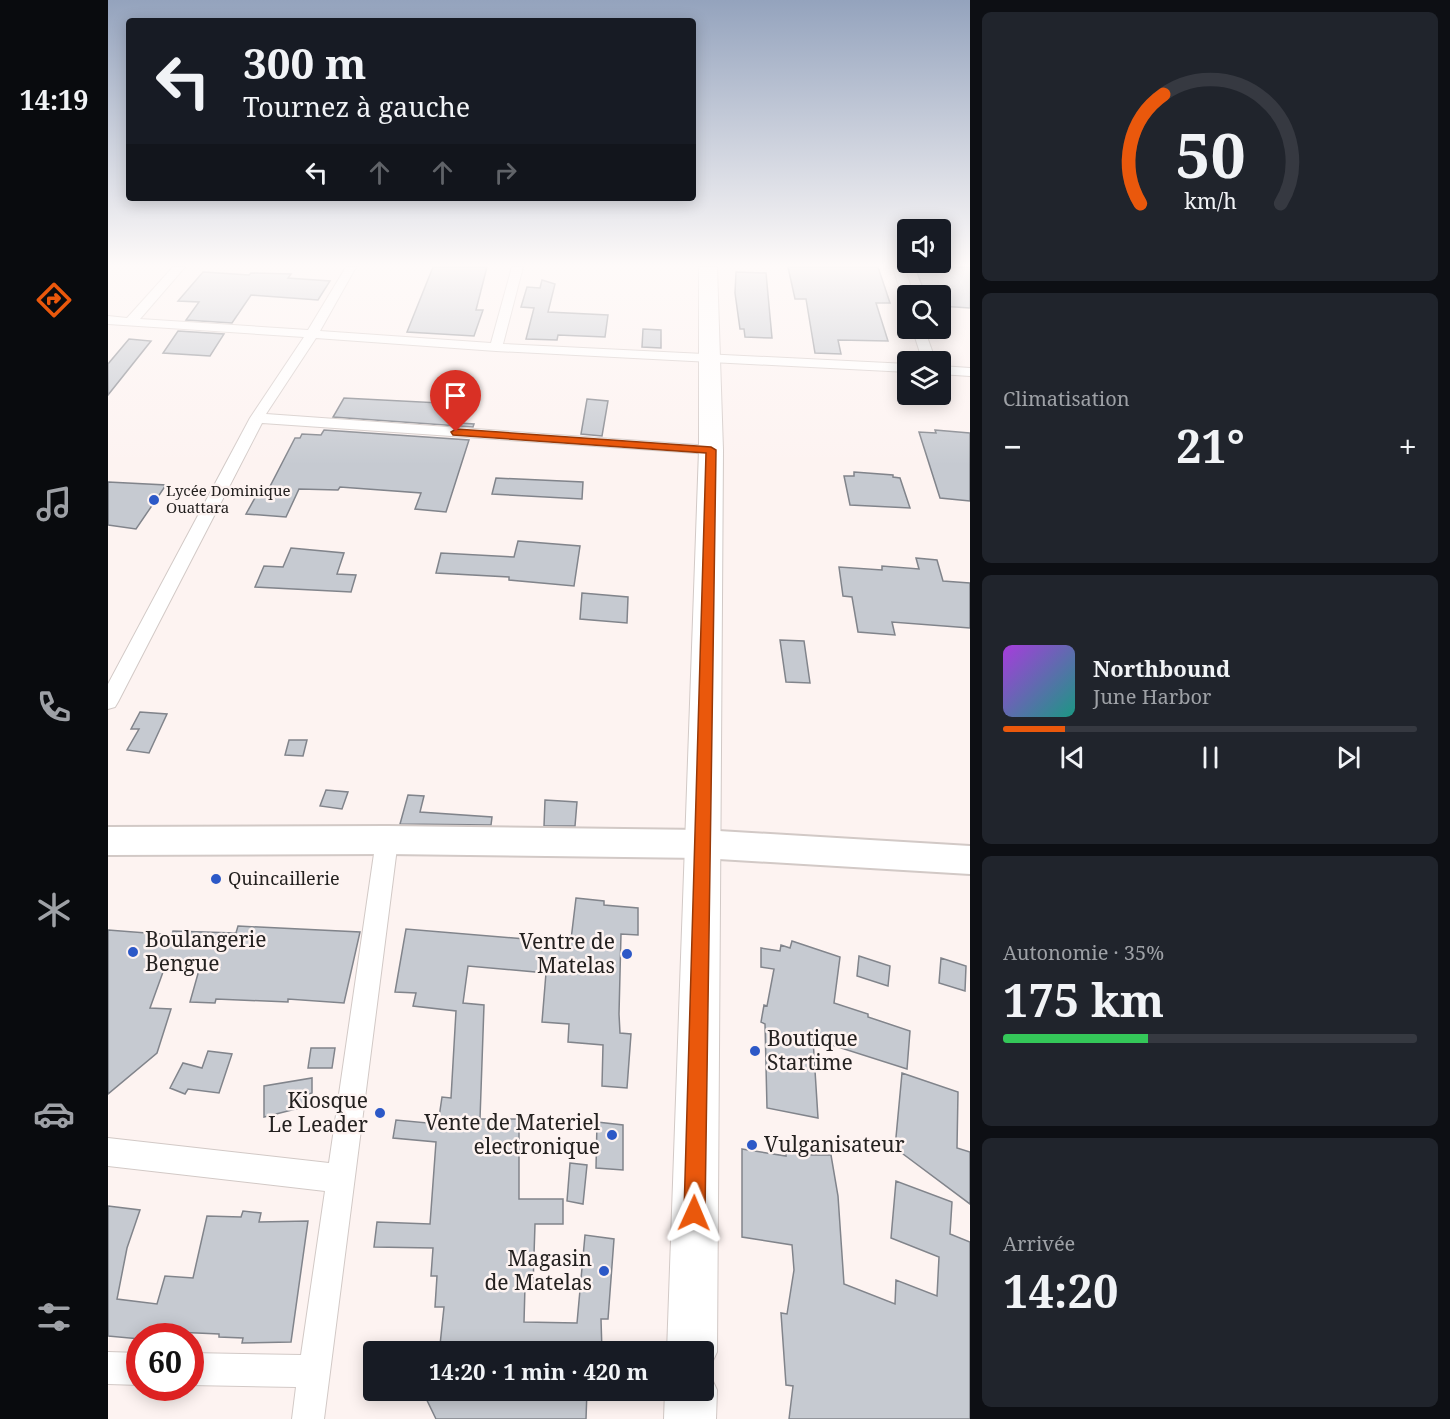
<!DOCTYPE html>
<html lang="fr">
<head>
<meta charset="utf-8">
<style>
	body { margin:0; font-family:"Noto Serif",serif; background:#20242c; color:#f1f3f6; height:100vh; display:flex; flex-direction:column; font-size:22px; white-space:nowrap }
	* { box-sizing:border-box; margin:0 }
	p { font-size:20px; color:#9ea1a6 }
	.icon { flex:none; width:33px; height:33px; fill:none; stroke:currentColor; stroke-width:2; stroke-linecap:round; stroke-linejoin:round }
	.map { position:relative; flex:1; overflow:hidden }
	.drawer { display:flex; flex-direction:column; gap:12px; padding:12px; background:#0d0f14; width:480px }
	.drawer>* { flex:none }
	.banner { position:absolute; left:18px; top:18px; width:570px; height:183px; border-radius:6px; box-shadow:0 3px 15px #0003; background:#171b24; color:#f1f3f6; overflow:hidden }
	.controls { position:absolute; left:789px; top:219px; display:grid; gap:12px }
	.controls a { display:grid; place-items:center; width:54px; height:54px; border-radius:6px; background:#171b24; box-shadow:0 3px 15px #0003; font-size:30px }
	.speed { position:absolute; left:18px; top:1323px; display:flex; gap:12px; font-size:30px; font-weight:700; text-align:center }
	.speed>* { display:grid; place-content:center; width:78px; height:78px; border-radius:50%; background:#171b24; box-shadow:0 3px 15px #0003; line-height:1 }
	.speed .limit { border:9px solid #d22; background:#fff; color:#111 }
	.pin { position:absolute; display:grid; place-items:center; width:51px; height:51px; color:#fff; margin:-62px -26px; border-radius:50% 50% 50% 0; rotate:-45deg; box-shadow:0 0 6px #0007 }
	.pin .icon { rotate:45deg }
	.me { position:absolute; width:66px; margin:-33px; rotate:1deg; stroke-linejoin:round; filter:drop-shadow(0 0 4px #0008) }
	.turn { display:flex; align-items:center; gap:21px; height:126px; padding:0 18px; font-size:27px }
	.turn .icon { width:78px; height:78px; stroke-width:2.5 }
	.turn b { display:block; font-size:42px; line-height:51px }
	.lanes { display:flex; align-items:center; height:57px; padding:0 18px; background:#0003; justify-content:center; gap:30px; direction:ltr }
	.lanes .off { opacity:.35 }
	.big { font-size:45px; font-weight:700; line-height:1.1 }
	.drawer .tile { flex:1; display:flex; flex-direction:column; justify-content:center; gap:9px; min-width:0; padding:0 21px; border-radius:9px; background:#20242c }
	.drawer .dial { align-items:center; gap:0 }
	.dial svg { height:156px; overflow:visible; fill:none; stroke:#363941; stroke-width:7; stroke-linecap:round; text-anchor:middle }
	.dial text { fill:#f1f3f6; stroke:none }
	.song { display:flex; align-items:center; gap:18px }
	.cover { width:72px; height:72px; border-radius:9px; background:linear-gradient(135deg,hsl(280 70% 55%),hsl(170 70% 35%)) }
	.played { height:6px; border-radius:3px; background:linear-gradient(90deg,#ea580c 15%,#363941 15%) }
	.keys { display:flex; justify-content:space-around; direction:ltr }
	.heat { display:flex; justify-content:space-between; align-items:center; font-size:33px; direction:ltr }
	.charge { height:9px; border-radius:4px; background:linear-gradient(90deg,#34c759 35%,#363941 0) }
	.trip { position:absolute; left:255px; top:1341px; width:351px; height:60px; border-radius:6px; background:#171b24; box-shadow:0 3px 15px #0003; font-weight:700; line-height:60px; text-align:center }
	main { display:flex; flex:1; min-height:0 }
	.dock { display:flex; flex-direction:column; width:108px; justify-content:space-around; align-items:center; background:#090b0e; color:#9ea1a6 }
	.dock .icon { width:42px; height:42px }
	.dock .active { color:#ea580c }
	.dock b { font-size:27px; color:#f1f3f6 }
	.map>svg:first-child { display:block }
	.building { fill:#c6cad1; stroke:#81848b; stroke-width:1.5 }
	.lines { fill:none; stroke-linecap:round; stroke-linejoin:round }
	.street-casing { stroke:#d2c9c6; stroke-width:2 }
	.secondary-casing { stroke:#d2c9c6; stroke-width:4 }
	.primary-casing { stroke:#d2c9c6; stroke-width:2 }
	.street { fill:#fff; fill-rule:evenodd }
	.secondary { fill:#fff; fill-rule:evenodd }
	.primary { fill:#fff; fill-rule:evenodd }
	.route { fill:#ea580c; stroke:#983908; stroke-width:1.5 }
	.poi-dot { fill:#2c58c7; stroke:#fdf3f1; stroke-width:2 }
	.labels { text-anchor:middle; stroke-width:5; stroke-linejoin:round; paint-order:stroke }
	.far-poi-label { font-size:15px; fill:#242120; stroke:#fdf3f1; text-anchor:start }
	.poi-label { font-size:18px; fill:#242120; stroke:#fdf3f1; text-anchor:start }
	.near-poi-label { font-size:21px; fill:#242120; stroke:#fdf3f1; text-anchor:end }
</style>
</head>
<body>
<main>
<nav class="dock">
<b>14:19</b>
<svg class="icon active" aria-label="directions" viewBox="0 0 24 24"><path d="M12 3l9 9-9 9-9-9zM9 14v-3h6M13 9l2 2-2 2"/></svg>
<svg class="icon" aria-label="music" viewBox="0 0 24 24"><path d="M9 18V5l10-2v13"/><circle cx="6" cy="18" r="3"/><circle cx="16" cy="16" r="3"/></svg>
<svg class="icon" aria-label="phone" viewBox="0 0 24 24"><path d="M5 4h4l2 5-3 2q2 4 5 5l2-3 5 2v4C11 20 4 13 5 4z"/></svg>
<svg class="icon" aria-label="climate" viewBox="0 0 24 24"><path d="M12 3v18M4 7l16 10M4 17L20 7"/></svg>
<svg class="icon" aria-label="car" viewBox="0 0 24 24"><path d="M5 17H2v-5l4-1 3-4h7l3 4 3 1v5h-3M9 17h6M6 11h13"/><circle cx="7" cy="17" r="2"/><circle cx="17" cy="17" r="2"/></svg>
<svg class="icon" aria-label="filters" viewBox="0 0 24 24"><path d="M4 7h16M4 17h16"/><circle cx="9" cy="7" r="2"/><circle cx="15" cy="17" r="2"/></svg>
</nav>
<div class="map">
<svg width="862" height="1419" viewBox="0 0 862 1419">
	<rect width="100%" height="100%" fill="#fdf3f1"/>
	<path class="building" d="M325 267H379L368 310H375L366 336 299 332Z
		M680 267H770L782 303H768L780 341 730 340 733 354 707 353 698 299H687Z
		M807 267H862V308L832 306V296H818Z
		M95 272 141 275 143 273 183 274 180 278 222 281 210 300 143 295 124 323 78 320 91 302 70 301Z
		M628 272 658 273 664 338 637 337 636 329H632L627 293Z
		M434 280 447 284 440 312 500 315 497 337 450 335 449 340 418 339 426 308 413 307 419 287 432 288Z
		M535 329 553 330V348L534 347Z
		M70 331 116 334 102 356 55 353Z
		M21 339 43 341 0 395V364Z
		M335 391 361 392 352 423 366 424 365 427 225 417 236 398 332 403Z
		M479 399 500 401 494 436 473 434Z
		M216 430 361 440 338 512 307 509 313 493 232 487 230 490 191 489 178 517 138 514 148 496H157L187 438H192L194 434 213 435Z
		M827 430 862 433V501L832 498 811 432 828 433Z
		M746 472 785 475V477L792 478 802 508 742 505 736 476H746Z
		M388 478 475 482 474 499 384 494Z
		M0 482 58 485 28 529 0 525Z
		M410 541 472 546 466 586 401 580V577L328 573 333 553 406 557Z
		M183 548 236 553 229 574 248 575 243 592 147 587 156 566 175 567Z
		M808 558 829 560 835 581 862 583V628L784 622 787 635 750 632 744 597 735 596 731 567 774 570V566L811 569Z
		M474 593 520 597 519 623 472 619Z
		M672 640 696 641 702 683 678 682Z
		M32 712 59 714 41 753 19 750 31 729H23Z
		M181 740H199L195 756 177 755Z
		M218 790 240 792 234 809 212 806Z
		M300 795 316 796 312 812 384 817 383 825 292 824Z
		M437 800 469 802 467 826H436Z
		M468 898 496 901V905L530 908V935L513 934 511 1014 512 1033 523 1034 519 1088 494 1086 495 1045 460 1042 461 1024 434 1022 438 973 360 966 355 1003 376 1005 372 1119H411V1199H455V1224H427L425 1286H417L416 1322 469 1323 477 1235 506 1239 500 1319H493L494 1352H348L349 1345H332L336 1307H327L329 1276H323L325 1248 266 1247 269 1222 322 1224 328 1142 285 1138 288 1120 330 1124 334 1097 343 1098 348 1011 305 1006 308 993 287 992 298 929 417 939 416 944 462 948Z
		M130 926 252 932 236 1003 180 999V1002L108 999 107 1003 82 1002 93 963 59 961 42 1008 63 1009 49 1053 0 1094V930L64 935 65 931 128 933Z
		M684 941 732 957 726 1003 760 1014V1017L802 1031 799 1069 705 1039 710 1118 659 1108 657 1024 653 1022 656 1005 659 1006 666 969 653 967V948L672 951 673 945 682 948Z
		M751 956 782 966 780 986 749 976Z
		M833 958 858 966 857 991 831 983Z
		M203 1048H227L224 1068H200Z
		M100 1051 124 1054 111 1093 80 1089 77 1094 62 1088 75 1063 94 1068Z
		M794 1073 850 1092 849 1148 862 1152V1204L787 1148Z
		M204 1078V1093L200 1094V1106L156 1117V1086Z
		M489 1122 515 1125V1170L488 1168Z
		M634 1149 678 1156V1149L702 1155H723L730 1196 736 1284 787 1304 788 1280 829 1296 831 1257 783 1238 788 1181 844 1202 842 1234 862 1242V1419H681L685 1386 678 1385 673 1313 679 1314 686 1270 684 1245 634 1237Z
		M462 1163 479 1165 475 1204 459 1201Z
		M0 1206 32 1210 19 1248 9 1299 49 1304 57 1276 85 1278 99 1216 133 1217 135 1211 153 1213 151 1222 200 1221 183 1342 134 1343 135 1338 111 1337V1334L45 1331 43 1336H32V1339L0 1336Z
		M314 1390H479L478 1419H328Z"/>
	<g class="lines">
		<defs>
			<path id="street" d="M65 267H77L32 319 200 330 238 267H248L212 331 383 343 404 267H415L395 344 800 364V372L388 351 208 338 158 414 603 446 610 450 603 454 154 423 10 702 7 707 0 709V684L142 418 196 337 0 324V316L19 318Z
				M785 267H796L806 296H800V299L794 296Z
				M804 328H816L828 362H815Z
				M832 366 862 368V376L832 374Z
				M279 830 287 833 290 840 216 1419H184L188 1387 82 1385V1353L193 1355 217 1191 0 1166V1138L221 1163 268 840 271 833Z
				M0 1352 32 1353V1385L0 1384Z"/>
			<path id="secondary" d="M279 826 594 830 862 846V874L594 858 279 854 0 855V827Z"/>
			<path id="primary" d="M591 267H609L615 450 609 1352 600 1371 609 1390 608 1419H556L557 1390H596V1352H559L591 450Z"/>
		</defs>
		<use href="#street" class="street-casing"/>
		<use href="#secondary" class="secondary-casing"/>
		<use href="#primary" class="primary-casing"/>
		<use href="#street" class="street"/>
		<use href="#secondary" class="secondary"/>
		<use href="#primary" class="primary"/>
	</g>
	<linearGradient id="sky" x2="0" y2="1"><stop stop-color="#94a3bd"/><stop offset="0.57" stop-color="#fefaf9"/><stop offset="1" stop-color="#fefaf9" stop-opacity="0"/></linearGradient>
	<rect width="862" height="465" fill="url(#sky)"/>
	<path class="route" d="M348 429 603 447 608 450 597 1213 594 1220 586 1223 579 1220 576 1213 598 453 345 435 343 432Z"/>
	<g class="poi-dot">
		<circle cx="46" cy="500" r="6"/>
		<circle cx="108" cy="879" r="6"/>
		<circle cx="25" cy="952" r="6"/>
		<circle cx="519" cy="954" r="6"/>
		<circle cx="647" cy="1051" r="6"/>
		<circle cx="272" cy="1113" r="6"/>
		<circle cx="504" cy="1135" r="6"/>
		<circle cx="644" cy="1145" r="6"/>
		<circle cx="496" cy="1271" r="6"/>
	</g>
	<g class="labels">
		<g class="far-poi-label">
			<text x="58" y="496">Lycée Dominique<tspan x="58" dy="17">Ouattara</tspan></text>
		</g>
		<g class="poi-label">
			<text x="120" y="885">Quincaillerie</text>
		</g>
		<g class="near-poi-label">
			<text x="37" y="947" text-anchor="start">Boulangerie<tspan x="37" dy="24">Bengue</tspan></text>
			<text x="507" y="949">Ventre de<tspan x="507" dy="24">Matelas</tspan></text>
			<text x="659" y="1046" text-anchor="start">Boutique<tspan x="659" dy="24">Startime</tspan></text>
			<text x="260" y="1108">Kiosque<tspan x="260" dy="24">Le Leader</tspan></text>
			<text x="492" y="1130">Vente de Materiel<tspan x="492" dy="24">electronique</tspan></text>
			<text x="656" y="1152" text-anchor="start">Vulganisateur</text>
			<text x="484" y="1266">Magasin<tspan x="484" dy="24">de Matelas</tspan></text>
		</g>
	</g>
</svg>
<div class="controls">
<a><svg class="icon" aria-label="sound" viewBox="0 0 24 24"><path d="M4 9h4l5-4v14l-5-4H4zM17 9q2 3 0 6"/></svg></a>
<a><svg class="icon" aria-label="search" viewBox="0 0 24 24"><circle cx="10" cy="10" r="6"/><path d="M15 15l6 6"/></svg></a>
<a><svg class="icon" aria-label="layers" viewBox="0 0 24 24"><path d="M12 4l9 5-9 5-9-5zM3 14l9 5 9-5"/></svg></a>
</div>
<div class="speed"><div class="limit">60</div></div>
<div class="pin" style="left:348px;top:432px;background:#d93025"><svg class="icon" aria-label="arrive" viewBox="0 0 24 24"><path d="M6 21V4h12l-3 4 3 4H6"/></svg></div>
<svg class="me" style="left:586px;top:1213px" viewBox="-20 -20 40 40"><path d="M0-17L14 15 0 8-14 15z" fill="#ea580c" stroke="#fff" stroke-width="4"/></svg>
<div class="trip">14:20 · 1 min · 420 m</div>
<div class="banner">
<div class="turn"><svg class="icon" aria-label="left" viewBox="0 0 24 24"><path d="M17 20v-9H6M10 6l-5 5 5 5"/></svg><div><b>300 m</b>Tournez à gauche</div></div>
<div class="lanes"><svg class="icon" aria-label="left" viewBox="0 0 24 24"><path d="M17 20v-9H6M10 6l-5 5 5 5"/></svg><svg class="icon off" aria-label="ahead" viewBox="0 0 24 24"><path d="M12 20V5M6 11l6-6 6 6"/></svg><svg class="icon off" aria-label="ahead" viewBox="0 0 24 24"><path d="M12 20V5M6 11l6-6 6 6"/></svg><svg class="icon off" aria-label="right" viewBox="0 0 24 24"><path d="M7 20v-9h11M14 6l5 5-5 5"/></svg></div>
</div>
</div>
<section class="drawer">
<div class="tile dial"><svg viewBox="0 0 100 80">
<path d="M14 69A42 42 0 1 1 86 69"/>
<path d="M14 69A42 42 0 0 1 26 13" stroke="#ea580c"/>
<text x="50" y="56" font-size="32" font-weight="700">50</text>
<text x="50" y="72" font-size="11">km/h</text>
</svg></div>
<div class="tile"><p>Climatisation</p>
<div class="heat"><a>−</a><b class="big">21°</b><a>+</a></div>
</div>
<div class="tile">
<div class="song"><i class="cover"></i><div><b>Northbound</b><p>June Harbor</p></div></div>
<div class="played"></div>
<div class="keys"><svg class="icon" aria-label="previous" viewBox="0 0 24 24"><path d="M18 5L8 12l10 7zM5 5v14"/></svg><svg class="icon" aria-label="pause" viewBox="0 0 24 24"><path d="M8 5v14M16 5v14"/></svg><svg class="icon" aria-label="next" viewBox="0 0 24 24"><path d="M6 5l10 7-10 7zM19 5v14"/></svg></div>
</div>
<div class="tile"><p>Autonomie · 35%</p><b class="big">175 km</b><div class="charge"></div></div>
<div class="tile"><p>Arrivée</p><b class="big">14:20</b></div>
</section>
</main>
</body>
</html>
